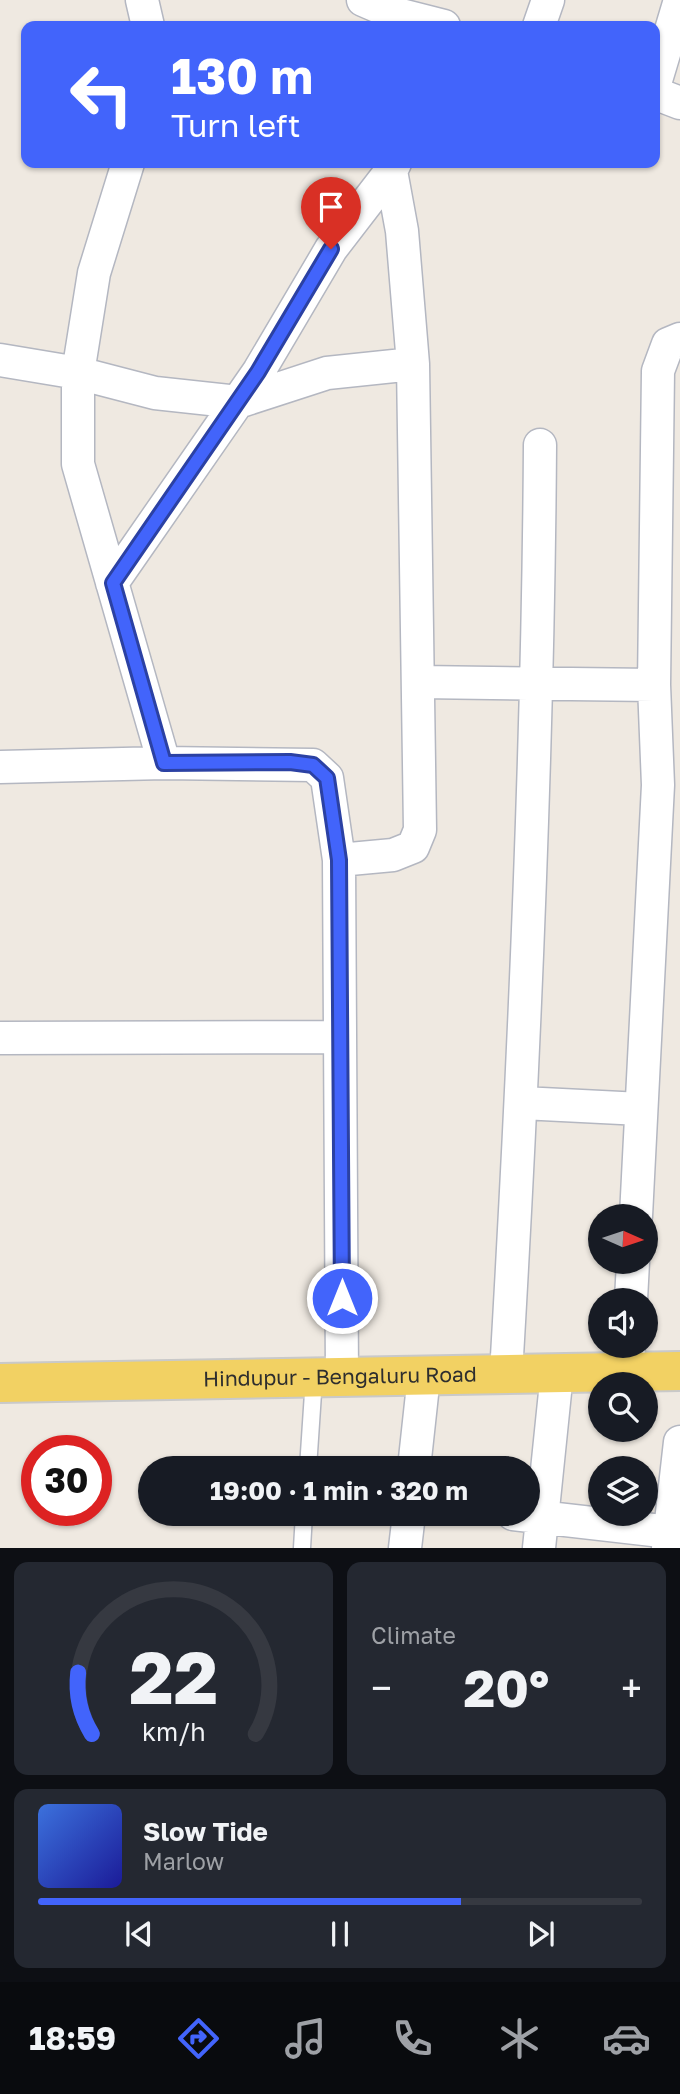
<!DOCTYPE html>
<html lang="en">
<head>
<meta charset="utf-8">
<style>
	body { margin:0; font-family:"Golos Text",sans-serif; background:#242831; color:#f1f3f6; height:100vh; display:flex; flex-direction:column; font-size:26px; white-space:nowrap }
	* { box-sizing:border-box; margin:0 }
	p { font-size:23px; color:#9ea1a6 }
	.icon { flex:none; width:38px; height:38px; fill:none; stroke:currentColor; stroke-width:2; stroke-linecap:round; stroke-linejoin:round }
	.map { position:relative; height:1548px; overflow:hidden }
	.sheet { display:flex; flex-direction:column; gap:14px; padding:14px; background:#0d0f14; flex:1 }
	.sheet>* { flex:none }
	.top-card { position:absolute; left:21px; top:21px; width:639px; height:147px; border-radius:14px; box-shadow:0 2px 5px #0004; background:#4264fb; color:#fff; overflow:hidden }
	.needle { width:46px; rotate:93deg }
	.tools { position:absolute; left:588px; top:1204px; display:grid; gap:14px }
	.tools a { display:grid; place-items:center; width:70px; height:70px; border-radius:50%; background:#171b24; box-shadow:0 2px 5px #0004; font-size:35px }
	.speed { position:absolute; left:21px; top:1435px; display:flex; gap:14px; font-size:35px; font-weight:700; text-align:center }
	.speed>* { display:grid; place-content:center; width:91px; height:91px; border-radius:50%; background:#171b24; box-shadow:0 2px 5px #0004; line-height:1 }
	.speed .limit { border:10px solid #d22; background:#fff; color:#111 }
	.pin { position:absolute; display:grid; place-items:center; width:60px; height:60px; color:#fff; margin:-72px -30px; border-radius:50% 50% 50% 0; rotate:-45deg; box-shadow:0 0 7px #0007 }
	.pin .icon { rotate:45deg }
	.me { position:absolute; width:77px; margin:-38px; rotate:0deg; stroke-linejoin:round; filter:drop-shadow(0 0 5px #0008) }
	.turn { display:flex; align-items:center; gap:24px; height:147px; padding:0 35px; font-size:32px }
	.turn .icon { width:91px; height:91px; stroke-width:2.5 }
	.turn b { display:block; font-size:49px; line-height:60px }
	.big { font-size:52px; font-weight:700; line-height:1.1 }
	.sheet .widget { flex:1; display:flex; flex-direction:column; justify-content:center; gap:10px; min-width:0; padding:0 24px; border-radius:14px; background:#242831 }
	.sheet .dial { align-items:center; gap:0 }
	.dial svg { height:182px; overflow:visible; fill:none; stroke:#363941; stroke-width:7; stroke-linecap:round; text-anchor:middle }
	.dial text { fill:#f1f3f6; stroke:none }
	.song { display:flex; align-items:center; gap:21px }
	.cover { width:84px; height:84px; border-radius:10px; background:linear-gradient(135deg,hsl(220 70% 55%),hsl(240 70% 35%)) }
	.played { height:7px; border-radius:4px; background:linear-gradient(90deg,#4264fb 70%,#363941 70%) }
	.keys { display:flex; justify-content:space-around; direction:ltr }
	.heat { display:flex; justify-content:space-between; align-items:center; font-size:38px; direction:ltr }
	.sheet .tiles { flex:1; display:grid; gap:14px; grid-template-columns:1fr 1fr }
	.widget:last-child { grid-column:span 2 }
	.trip { position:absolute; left:138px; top:1456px; width:402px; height:70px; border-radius:35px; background:#171b24; box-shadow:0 2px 5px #0004; font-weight:700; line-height:70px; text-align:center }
	.menu { display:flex; height:112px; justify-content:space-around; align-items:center; background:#090b0e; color:#9ea1a6 }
	.menu .icon { width:49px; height:49px }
	.menu .selected { color:#4264fb }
	.menu b { font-size:32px; color:#f1f3f6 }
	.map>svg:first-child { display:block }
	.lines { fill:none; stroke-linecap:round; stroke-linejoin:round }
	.lane-casing { stroke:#b4b7c1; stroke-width:19 }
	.street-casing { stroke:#b4b7c1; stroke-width:35 }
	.primary-casing { stroke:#c9c9c9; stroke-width:42 }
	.lane { stroke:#fff; stroke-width:16 }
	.street { stroke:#fff; stroke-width:32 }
	.primary { stroke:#f2d163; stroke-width:38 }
	.route-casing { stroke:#2b41a3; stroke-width:18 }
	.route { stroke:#4264fb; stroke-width:12 }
	.labels { text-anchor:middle; stroke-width:5; stroke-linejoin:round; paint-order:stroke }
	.street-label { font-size:21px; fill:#2e2e2e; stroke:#fff }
</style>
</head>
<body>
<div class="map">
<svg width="680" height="1548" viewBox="0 0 680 1548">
	<rect width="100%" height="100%" fill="#efe9e1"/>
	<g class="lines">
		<defs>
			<path id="lane" d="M308 1468 314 1378
				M302 1548 304 1514"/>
			<path id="street" d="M142 0 148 26
				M363 0 393 13 444 26
				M539 26 548 0
				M654 87 680 0
				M654 93 680 103
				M128 163 94 273 78 373V464L164 763 313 765 327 778 339 860 342 1377
				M0 360 78 373 155 393 238 402 327 373 413 364
				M112 583 259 371 331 249 391 171
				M420 682 654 685
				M0 767 164 763
				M339 860 393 855 413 847 420 830 413 364 402 231 391 171 395 163
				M0 1038 340 1037
				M522 1103 641 1109
				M636 1216 658 785 654 685 658 371 668 344 680 339
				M631 1300 633 1262
				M627 1372 629 1346
				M506 1374C524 1065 538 755 540 445
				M414 1468 424 1376
				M513 1514 670 1532
				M405 1548 409 1514
				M539 1548 557 1373
				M668 1548 680 1442"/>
			<g id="primary">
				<path id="s1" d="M0 1383 680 1371"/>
			</g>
		</defs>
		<use href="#lane" class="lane-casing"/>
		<use href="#street" class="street-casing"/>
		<use href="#primary" class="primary-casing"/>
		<use href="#lane" class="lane"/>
		<use href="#street" class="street"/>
		<use href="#primary" class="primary"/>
	</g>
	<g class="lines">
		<defs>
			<path id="route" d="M331 249 258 372 113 583 164 763 290 762 313 765 327 778 339 860 342 1298"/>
		</defs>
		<use href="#route" class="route-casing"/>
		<use href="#route" class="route"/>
	</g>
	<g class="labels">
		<g class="street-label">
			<text dy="7" stroke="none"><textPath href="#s1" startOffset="340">Hindupur - Bengaluru Road</textPath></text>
		</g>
	</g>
</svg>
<div class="tools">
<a><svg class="needle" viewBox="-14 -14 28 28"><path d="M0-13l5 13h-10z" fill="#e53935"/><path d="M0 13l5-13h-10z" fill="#9ea1a6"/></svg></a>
<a><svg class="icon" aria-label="sound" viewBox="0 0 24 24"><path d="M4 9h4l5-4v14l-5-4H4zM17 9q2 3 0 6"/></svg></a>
<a><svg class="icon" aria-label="search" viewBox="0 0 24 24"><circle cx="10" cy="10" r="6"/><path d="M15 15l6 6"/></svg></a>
<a><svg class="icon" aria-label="layers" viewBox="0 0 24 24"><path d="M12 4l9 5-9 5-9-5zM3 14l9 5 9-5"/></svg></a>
</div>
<div class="speed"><div class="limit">30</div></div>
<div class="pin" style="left:331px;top:249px;background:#d93025"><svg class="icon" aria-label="arrive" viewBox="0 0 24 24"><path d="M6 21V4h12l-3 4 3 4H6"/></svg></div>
<svg class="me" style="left:342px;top:1298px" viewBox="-20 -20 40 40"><circle r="17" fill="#4264fb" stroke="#fff" stroke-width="3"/><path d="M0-11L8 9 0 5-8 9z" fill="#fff"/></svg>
<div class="trip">19:00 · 1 min · 320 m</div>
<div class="top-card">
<div class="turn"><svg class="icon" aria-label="left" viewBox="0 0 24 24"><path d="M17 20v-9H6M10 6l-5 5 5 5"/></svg><div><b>130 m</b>Turn left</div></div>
</div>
</div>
<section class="sheet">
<div class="tiles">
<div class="widget dial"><svg viewBox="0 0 100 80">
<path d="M14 69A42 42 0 1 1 86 69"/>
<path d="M14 69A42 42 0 0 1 8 42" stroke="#4264fb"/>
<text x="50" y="56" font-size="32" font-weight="700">22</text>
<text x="50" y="72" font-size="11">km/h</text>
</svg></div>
<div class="widget"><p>Climate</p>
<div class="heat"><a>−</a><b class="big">20°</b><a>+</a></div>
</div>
<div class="widget">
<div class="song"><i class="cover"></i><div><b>Slow Tide</b><p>Marlow</p></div></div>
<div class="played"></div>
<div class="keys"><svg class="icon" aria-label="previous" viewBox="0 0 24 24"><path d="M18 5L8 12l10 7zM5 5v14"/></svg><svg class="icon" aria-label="pause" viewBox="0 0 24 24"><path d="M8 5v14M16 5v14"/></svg><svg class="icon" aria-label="next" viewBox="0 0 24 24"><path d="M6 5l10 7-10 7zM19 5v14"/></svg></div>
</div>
</div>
</section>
<nav class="menu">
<b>18:59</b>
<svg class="icon selected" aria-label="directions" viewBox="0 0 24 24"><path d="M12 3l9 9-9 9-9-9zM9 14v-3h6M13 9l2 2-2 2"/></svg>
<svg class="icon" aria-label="music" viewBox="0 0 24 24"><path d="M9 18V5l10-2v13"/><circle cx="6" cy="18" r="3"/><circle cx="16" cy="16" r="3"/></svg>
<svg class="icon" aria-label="phone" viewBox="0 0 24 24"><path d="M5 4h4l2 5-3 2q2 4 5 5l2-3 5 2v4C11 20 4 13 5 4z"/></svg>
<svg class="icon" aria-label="climate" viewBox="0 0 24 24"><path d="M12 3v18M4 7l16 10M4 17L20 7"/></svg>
<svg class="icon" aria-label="car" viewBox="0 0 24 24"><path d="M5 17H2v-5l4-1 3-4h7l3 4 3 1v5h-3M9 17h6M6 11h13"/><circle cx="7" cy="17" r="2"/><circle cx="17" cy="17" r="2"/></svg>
</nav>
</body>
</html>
